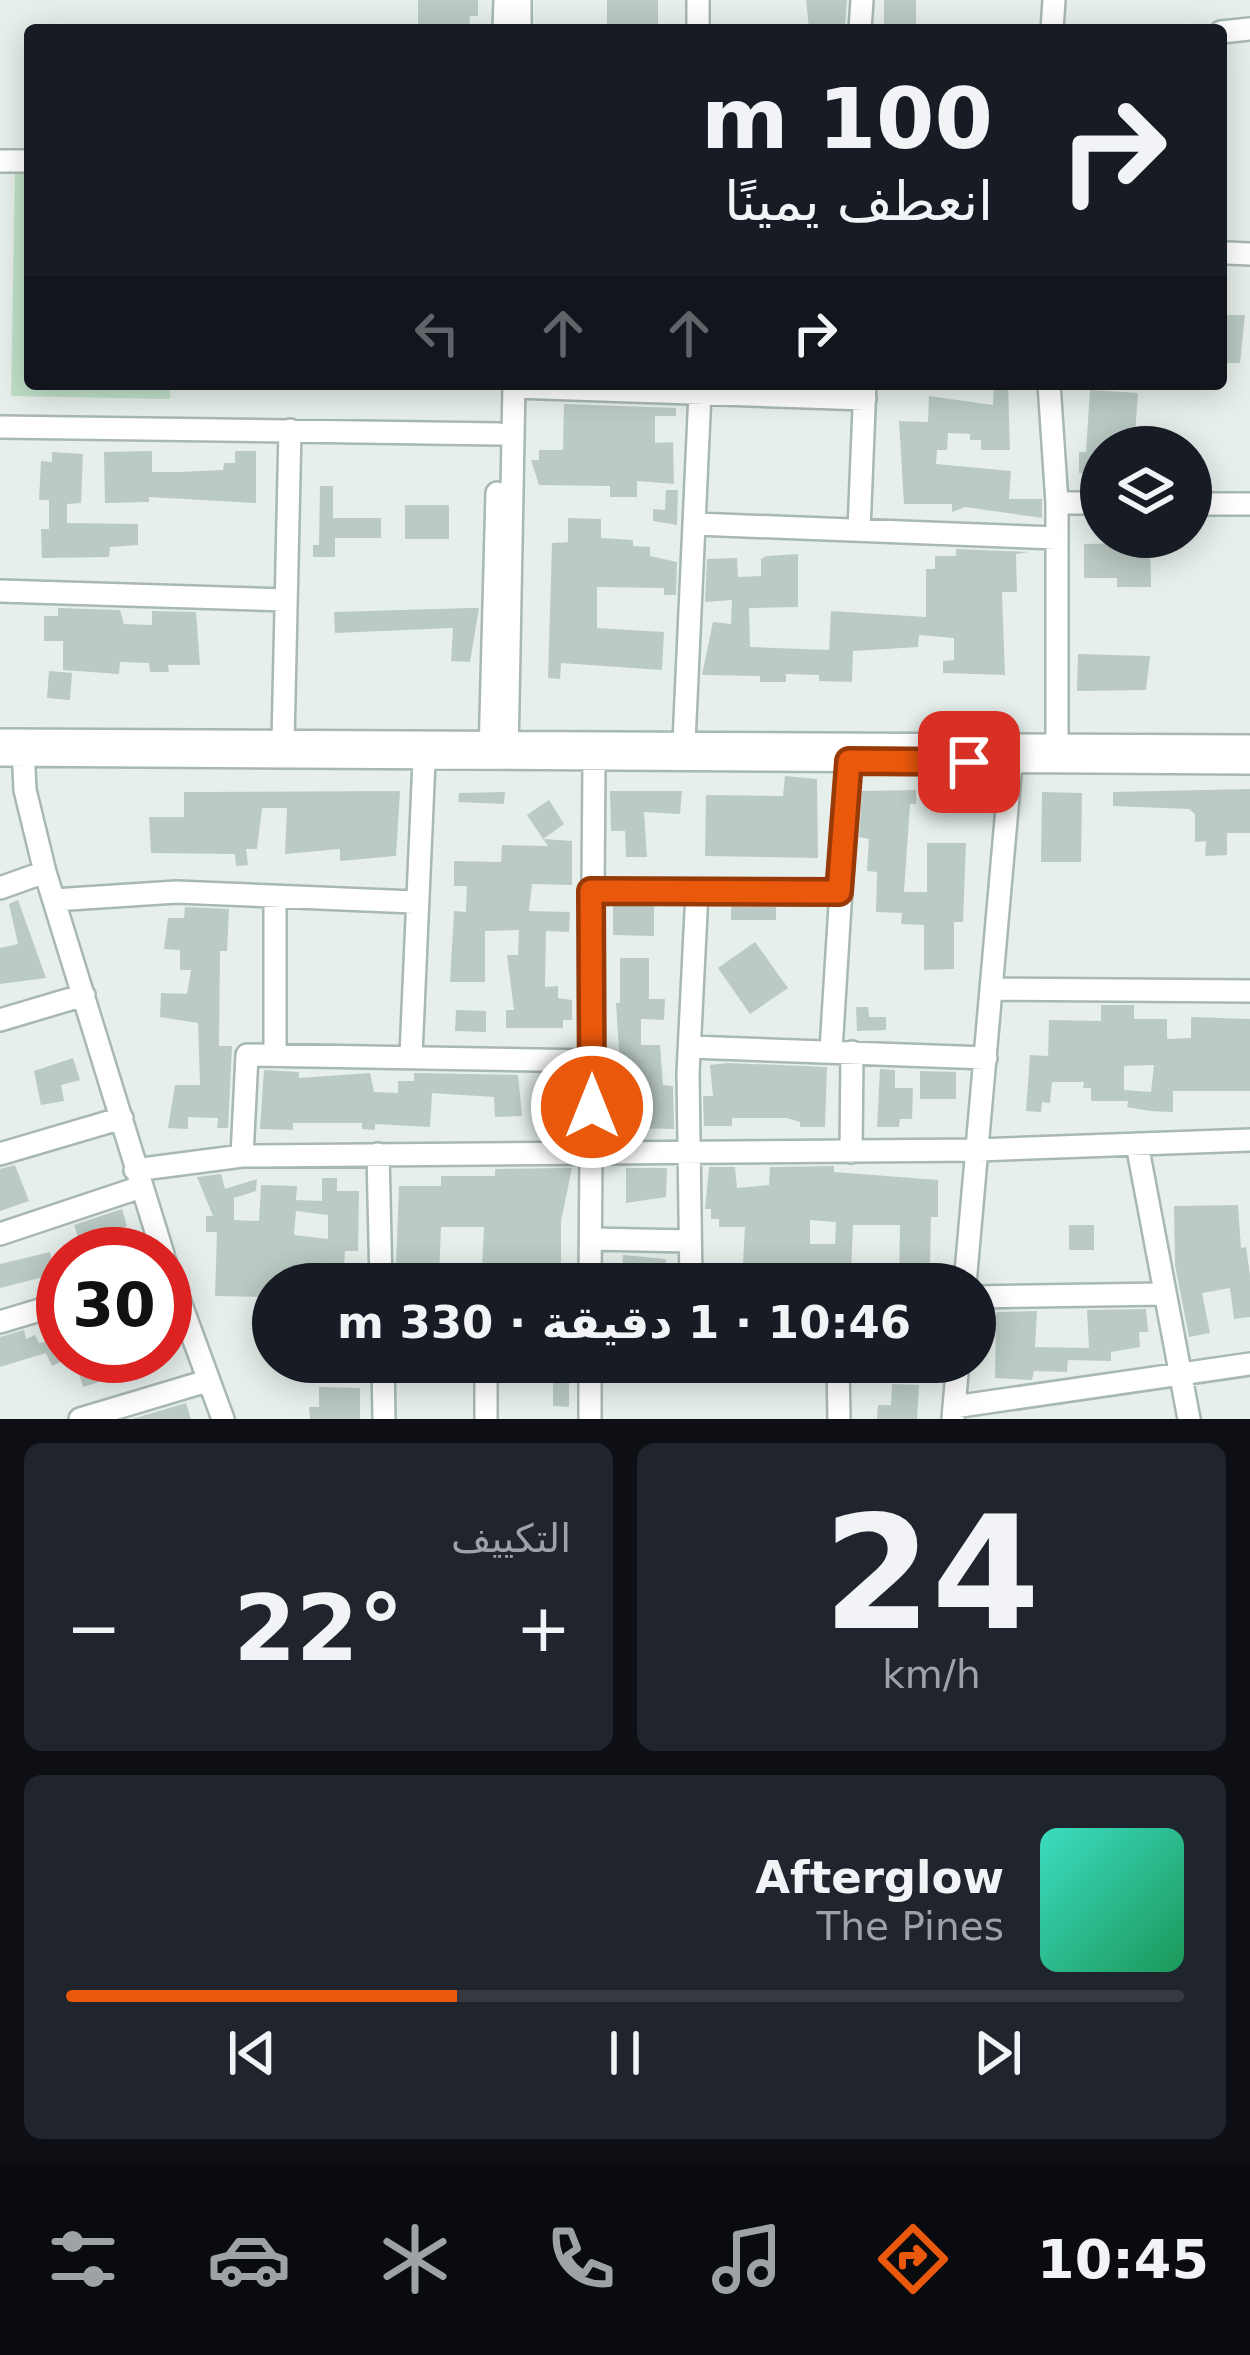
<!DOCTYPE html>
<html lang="ar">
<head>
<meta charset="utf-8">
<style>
	body { margin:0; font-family:"DejaVu Sans",Vazirmatn,sans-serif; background:#20242c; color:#f1f3f6; direction:rtl; height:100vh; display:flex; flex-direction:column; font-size:45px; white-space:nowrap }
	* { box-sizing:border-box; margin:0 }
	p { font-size:39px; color:#9ea1a6 }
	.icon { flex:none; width:66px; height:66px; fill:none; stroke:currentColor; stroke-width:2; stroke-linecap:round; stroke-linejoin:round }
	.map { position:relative; height:1419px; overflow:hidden; direction:ltr }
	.panel { display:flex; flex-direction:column; gap:24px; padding:24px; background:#0d0f14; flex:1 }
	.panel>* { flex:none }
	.banner { position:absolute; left:24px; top:24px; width:1203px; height:366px; border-radius:12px; box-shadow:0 6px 30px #0003; direction:rtl; background:#171b24; color:#f1f3f6; overflow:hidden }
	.buttons { position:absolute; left:1080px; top:426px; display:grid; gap:24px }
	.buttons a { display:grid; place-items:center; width:132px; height:132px; border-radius:50%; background:#171b24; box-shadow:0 6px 30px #0003; font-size:60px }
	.speed { position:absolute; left:36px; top:1227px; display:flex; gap:24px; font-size:60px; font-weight:700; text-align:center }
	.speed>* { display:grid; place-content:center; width:156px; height:156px; border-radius:50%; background:#171b24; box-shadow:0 6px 30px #0003; line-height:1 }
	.speed .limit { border:18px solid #d22; background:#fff; color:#111 }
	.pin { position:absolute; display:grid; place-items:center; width:102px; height:102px; color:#fff; margin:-51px; border-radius:24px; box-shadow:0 6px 18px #0006 }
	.me { position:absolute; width:132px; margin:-66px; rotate:0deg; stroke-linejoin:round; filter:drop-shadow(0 0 9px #0008) }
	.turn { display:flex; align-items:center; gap:42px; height:252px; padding:0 36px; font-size:54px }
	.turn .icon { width:156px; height:156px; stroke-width:2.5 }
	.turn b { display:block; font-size:84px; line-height:102px }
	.lanes { display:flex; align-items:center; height:114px; padding:0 36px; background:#0003; justify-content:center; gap:60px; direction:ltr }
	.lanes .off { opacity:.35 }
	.big { font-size:90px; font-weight:700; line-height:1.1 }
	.panel .widget { flex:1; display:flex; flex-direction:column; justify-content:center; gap:18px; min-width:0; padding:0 42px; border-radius:18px; background:#20242c }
	.panel .dial { align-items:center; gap:0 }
	.dial b { font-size:156px; line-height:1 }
	.song { display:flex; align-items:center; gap:36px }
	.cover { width:144px; height:144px; border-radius:18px; background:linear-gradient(135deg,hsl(170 70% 55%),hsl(150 70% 35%)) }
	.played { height:12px; border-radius:6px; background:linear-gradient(90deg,#ea580c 35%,#363941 35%) }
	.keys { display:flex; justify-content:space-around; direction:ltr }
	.heat { display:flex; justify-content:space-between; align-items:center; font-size:66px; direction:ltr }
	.panel .tiles { flex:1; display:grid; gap:24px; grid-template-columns:1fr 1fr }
	.widget:last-child { grid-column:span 2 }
	.trip { position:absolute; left:252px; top:1263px; width:744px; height:120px; border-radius:60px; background:#171b24; box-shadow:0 6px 30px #0003; font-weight:700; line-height:120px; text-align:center; direction:rtl }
	.tabs { display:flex; height:192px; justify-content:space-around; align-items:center; background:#090b0e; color:#9ea1a6 }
	.tabs .icon { width:84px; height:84px }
	.tabs .on { color:#ea580c }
	.tabs b { font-size:54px; color:#f1f3f6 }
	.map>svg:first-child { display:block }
	.green { fill:#bfe0c8 }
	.building { fill:#bbcac4; fill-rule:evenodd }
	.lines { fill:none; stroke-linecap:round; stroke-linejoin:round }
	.minor-casing { stroke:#a8b8b2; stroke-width:26 }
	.minor { stroke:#fff; stroke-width:21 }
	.route-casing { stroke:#983908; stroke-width:30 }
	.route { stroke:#ea580c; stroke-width:21 }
</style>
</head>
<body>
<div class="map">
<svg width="1250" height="1419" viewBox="0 0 1250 1419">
	<rect width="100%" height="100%" fill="#e6efeb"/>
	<path class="green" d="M15 173 30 174V384H170V399L11 396Z"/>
	<path class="building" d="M418 0H478V16H470L469 30H418Z
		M607 0H658V30H607Z
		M806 0H847L845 24 809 28Z
		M884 0H916V29H884Z
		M1226 315H1245L1240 363H1221Z
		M994 384H1008L1010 450H981V440H970V434L948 433 947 450H937L936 464 1011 471 1009 499H1042V518L965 507 952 512V504H904L899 421 928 422 929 396 993 405Z
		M1090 390 1138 393 1134 447H1101V474L1079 473V452H1086Z
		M564 404 676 408V416H655V443L673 442 674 484 637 481V497H610V486L539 485 531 460H539V450H563Z
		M152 451V472H179L223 470 224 463H235V451H256V503L149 497V502L105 503 104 452Z
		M52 452 83 454 81 503 67 504V523L138 524V545L110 547 109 557 42 558 41 529H49V500H39L41 461 52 462Z
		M320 486H333V518H381V538H335V557H313V545H319Z
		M666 490H678L677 525 653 521V509L665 510Z
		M405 505H449V539H405Z
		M568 518 601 519V538L633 540V546L650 547V556L677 562 676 595H664V588L597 587V628L664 632 662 670 561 663 560 679 548 678 552 543 568 542Z
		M1131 537H1150L1151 587H1117V578H1084V544L1131 543Z
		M956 549 1029 552 1016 554 1017 592H1002L1005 675 943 673V661L954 660V638L919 635 918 647 853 651 852 682 819 681V675L786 674V682H760V676L702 675 713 622 731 624 732 600 705 602 707 559 737 558 738 577 761 576V559L767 556 798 554V607L749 608 750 647 829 650 831 611 926 617V569H935V556H956Z
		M58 608 120 610 124 624 152 625V611L196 612 200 665H168L169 672H150L149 663 120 662 119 674 63 670V641H44V616H58Z
		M471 608H479L470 662 451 661 453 628 335 633 334 612Z
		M1078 654 1150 656 1146 690 1077 691Z
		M49 671 72 673 70 700 47 698Z
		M785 776 817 779 818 858 705 856 706 795 783 796Z
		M1250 789V833H1227V855L1205 856 1206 841 1195 842V814L1189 809 1113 806V792Z
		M916 790V804H910L904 892H927V843H966L963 922H954V969L924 970V925L901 924 902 913 876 912 877 872 867 871 869 839 859 837 862 791Z
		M400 791 396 856 340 861V849L285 854 287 808H262L257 849H246L248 865 236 866 235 854 151 853 149 817H184V792Z
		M610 791H682L680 814 644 812 647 857H626L625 831H611Z
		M505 792 504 804 458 802 459 793Z
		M1042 792 1082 793 1081 862H1041Z
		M549 800 564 824 543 839 527 815Z
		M543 839 572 841V885L532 884 529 911 570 912 569 932 546 931 545 987 558 986V998L572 1000V1020H563V1028H506V1010H514L507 955H518L519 930 485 931V982H450L454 911 466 912 467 886H454V861L501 862 502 845 548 846Z
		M18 900 46 978 0 984V948L18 944 9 904Z
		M613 906H654V936L613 935Z
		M185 907 229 909 227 951H220L219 1046H232L228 1128H217L218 1118 188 1117V1129L168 1128 175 1085H200L198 1023 160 1017 161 993 187 994 191 970H180V950L164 949 168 918H184Z
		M731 907H776V920H731Z
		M755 942 788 988 750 1014 718 968Z
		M620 958H649V999H665L664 1020 641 1019V1045H660L663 1085 673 1086 674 1129 619 1128V1111H642V1080H621L616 1003H620Z
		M1101 1005H1134V1019H1167V1039L1191 1038V1017L1250 1019V1091H1173V1112L1150 1111 1127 1107 1128 1101H1091V1088H1083L1084 1082H1052L1050 1103 1042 1102 1041 1112 1026 1111 1030 1055 1048 1056 1049 1020 1101 1021ZM1154 1065 1151 1092 1124 1090V1066Z
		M856 1007H868L869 1017H886V1030L857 1031Z
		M456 1010 486 1011V1032L455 1031Z
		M73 1058 80 1080 61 1085 64 1101 41 1105 34 1071Z
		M728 1063 827 1067 825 1127H800V1122L787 1118H732V1126H704L703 1096H713L710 1065Z
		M880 1069 895 1070V1088H913L912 1119H900L899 1127H877Z
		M264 1070 299 1072V1078L370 1073 374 1092 398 1093V1081H414V1073L518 1075 522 1116 495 1117 494 1097 432 1093 430 1127 375 1124V1130L362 1129V1123H293V1130L260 1129Z
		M920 1071 956 1072V1099H920Z
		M15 1165 29 1201 0 1211V1169Z
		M834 1166V1172L938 1180V1217H931L930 1264H923V1279L899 1284 900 1225H853L851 1272 829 1271V1283L781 1284 782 1278 767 1277 742 1281 745 1227H719V1219H711V1209H705L709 1167H735L737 1188 769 1185 770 1167ZM810 1220 836 1222 835 1244H810Z
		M572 1168 561 1221V1263H554V1279L488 1284 489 1268H482L484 1227H441L439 1276 410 1274V1265L396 1264 399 1186H441V1176H495V1169Z
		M626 1168H667L666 1197 626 1203Z
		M221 1174 225 1189 257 1179 256 1191 234 1198V1220L259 1221 261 1185 297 1186 296 1200 322 1201V1178H337V1191H359L358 1251H345L344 1265 320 1271V1284H269L268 1297 215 1296 217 1232H206V1216H213L197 1177ZM296 1211 328 1215V1239L294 1235Z
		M1238 1205 1241 1248 1246 1247 1250 1276V1317L1234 1319 1230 1288 1202 1293 1210 1333 1189 1337 1175 1265 1174 1206Z
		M122 1209 127 1226 118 1230 122 1241 105 1247 108 1254H84L74 1225Z
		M1069 1225H1094V1250H1069Z
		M50 1252 55 1274 0 1288V1264Z
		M623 1255 666 1259 665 1284H621Z
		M1146 1309 1148 1332H1139L1140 1347 1111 1352V1361L1068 1360 1067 1372 1034 1371 1032 1380 995 1378 996 1312 1037 1311 1035 1347 1089 1348 1087 1310Z
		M24 1330 26 1339 35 1335 39 1343 63 1338 57 1348 63 1361 52 1366 46 1353 0 1367V1337Z
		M90 1356H134L138 1370 83 1387 79 1374 93 1369Z
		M625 1362H674L673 1377 625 1375Z
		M553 1373H569V1407L553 1406Z
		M892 1384 919 1385 917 1419H877L878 1405H891Z
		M319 1387 360 1388V1419H310L309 1407H319Z
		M186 1403 191 1419H132Z"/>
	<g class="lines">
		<defs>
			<path id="minor" d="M504 30 505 0
				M520 30V0
				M698 30V0
				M860 30 862 0
				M1052 30 1054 0
				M1221 32 1250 29
				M0 161H30
				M1227 253 1250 254
				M1049 384 1057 503V747
				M514 387 865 399
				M0 427 499 434
				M1057 503H1101
				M1191 504H1250
				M696 524 1057 538
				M859 530 865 384
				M0 591 286 600
				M0 740 1250 746
				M283 742 290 430
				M684 742 700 393
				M23 747 25 790 45 872 163 1254
				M0 755 1250 763
				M490 755 497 493
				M507 755 514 384
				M0 888 45 872
				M591 891 839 892
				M275 899V1053
				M54 900 176 892 414 902
				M993 989 1250 991
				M0 1020 84 995
				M691 1047 986 1058
				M831 1050 849 761
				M411 1055 424 761
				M1137 1144 1189 1419
				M851 1152 852 1052
				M0 1154 122 1118
				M378 1154 381 1284
				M242 1156 247 1055 592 1061
				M135 1170 242 1156 978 1150 1250 1140
				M0 1234 141 1187
				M591 1239 689 1241
				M165 1261 223 1419
				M590 1284 594 761
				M691 1284 688 1073 697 892
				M965 1284 1011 763
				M975 1297 1164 1294
				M0 1322 63 1303
				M383 1362 384 1419
				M486 1362V1419
				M590 1362V1419
				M838 1362 839 1419
				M954 1407 1250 1364
				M953 1418 958 1362
				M80 1419 207 1381"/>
		</defs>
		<use href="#minor" class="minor-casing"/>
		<use href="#minor" class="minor"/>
	</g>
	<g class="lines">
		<defs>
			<path id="route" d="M592 1107 591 891 839 892 849 761 969 762"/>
		</defs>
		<use href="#route" class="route-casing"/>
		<use href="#route" class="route"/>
	</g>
</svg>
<div class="buttons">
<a><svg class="icon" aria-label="layers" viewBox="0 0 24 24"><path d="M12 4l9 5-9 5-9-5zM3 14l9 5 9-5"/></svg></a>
</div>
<div class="speed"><div class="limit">30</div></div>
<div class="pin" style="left:969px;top:762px;background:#d93025"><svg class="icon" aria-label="arrive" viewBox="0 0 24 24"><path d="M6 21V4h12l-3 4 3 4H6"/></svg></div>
<svg class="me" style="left:592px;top:1107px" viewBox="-20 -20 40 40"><circle r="17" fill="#ea580c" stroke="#fff" stroke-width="3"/><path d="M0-11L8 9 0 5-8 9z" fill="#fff"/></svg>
<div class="trip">10:46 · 1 دقيقة · 330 m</div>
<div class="banner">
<div class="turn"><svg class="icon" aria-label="right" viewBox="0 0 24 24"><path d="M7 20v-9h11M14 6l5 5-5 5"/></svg><div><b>100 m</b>انعطف يمينًا</div></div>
<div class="lanes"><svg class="icon off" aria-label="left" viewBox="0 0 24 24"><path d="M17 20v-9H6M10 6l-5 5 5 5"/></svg><svg class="icon off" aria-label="ahead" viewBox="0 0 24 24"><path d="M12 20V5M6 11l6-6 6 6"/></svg><svg class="icon off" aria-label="ahead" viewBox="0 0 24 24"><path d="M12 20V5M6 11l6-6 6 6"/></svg><svg class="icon" aria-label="right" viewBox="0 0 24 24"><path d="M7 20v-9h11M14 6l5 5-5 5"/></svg></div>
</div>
</div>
<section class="panel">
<div class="tiles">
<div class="widget dial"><b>24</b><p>km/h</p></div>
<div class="widget"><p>التكييف</p>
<div class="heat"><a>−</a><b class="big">22°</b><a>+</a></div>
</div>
<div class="widget">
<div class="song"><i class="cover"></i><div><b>Afterglow</b><p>The Pines</p></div></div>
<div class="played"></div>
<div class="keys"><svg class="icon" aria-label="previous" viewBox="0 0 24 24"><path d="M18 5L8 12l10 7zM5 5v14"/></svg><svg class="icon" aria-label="pause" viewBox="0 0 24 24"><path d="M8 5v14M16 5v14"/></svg><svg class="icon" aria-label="next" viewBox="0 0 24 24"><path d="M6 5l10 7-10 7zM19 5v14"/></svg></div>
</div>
</div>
</section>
<nav class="tabs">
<b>10:45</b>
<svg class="icon on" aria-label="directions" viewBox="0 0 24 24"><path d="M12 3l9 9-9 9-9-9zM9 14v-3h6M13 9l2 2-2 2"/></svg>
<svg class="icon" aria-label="music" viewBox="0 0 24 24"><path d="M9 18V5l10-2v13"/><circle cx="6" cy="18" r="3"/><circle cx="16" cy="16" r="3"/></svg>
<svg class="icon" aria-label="phone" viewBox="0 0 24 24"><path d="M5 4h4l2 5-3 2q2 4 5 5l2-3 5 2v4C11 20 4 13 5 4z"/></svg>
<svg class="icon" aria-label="climate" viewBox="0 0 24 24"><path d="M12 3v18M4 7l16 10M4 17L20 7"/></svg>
<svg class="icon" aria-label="car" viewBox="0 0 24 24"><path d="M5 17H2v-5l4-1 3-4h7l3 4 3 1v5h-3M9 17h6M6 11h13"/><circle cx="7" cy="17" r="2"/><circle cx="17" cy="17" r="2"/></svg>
<svg class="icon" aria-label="filters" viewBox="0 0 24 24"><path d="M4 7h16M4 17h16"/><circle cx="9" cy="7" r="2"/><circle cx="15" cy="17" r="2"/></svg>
</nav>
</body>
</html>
